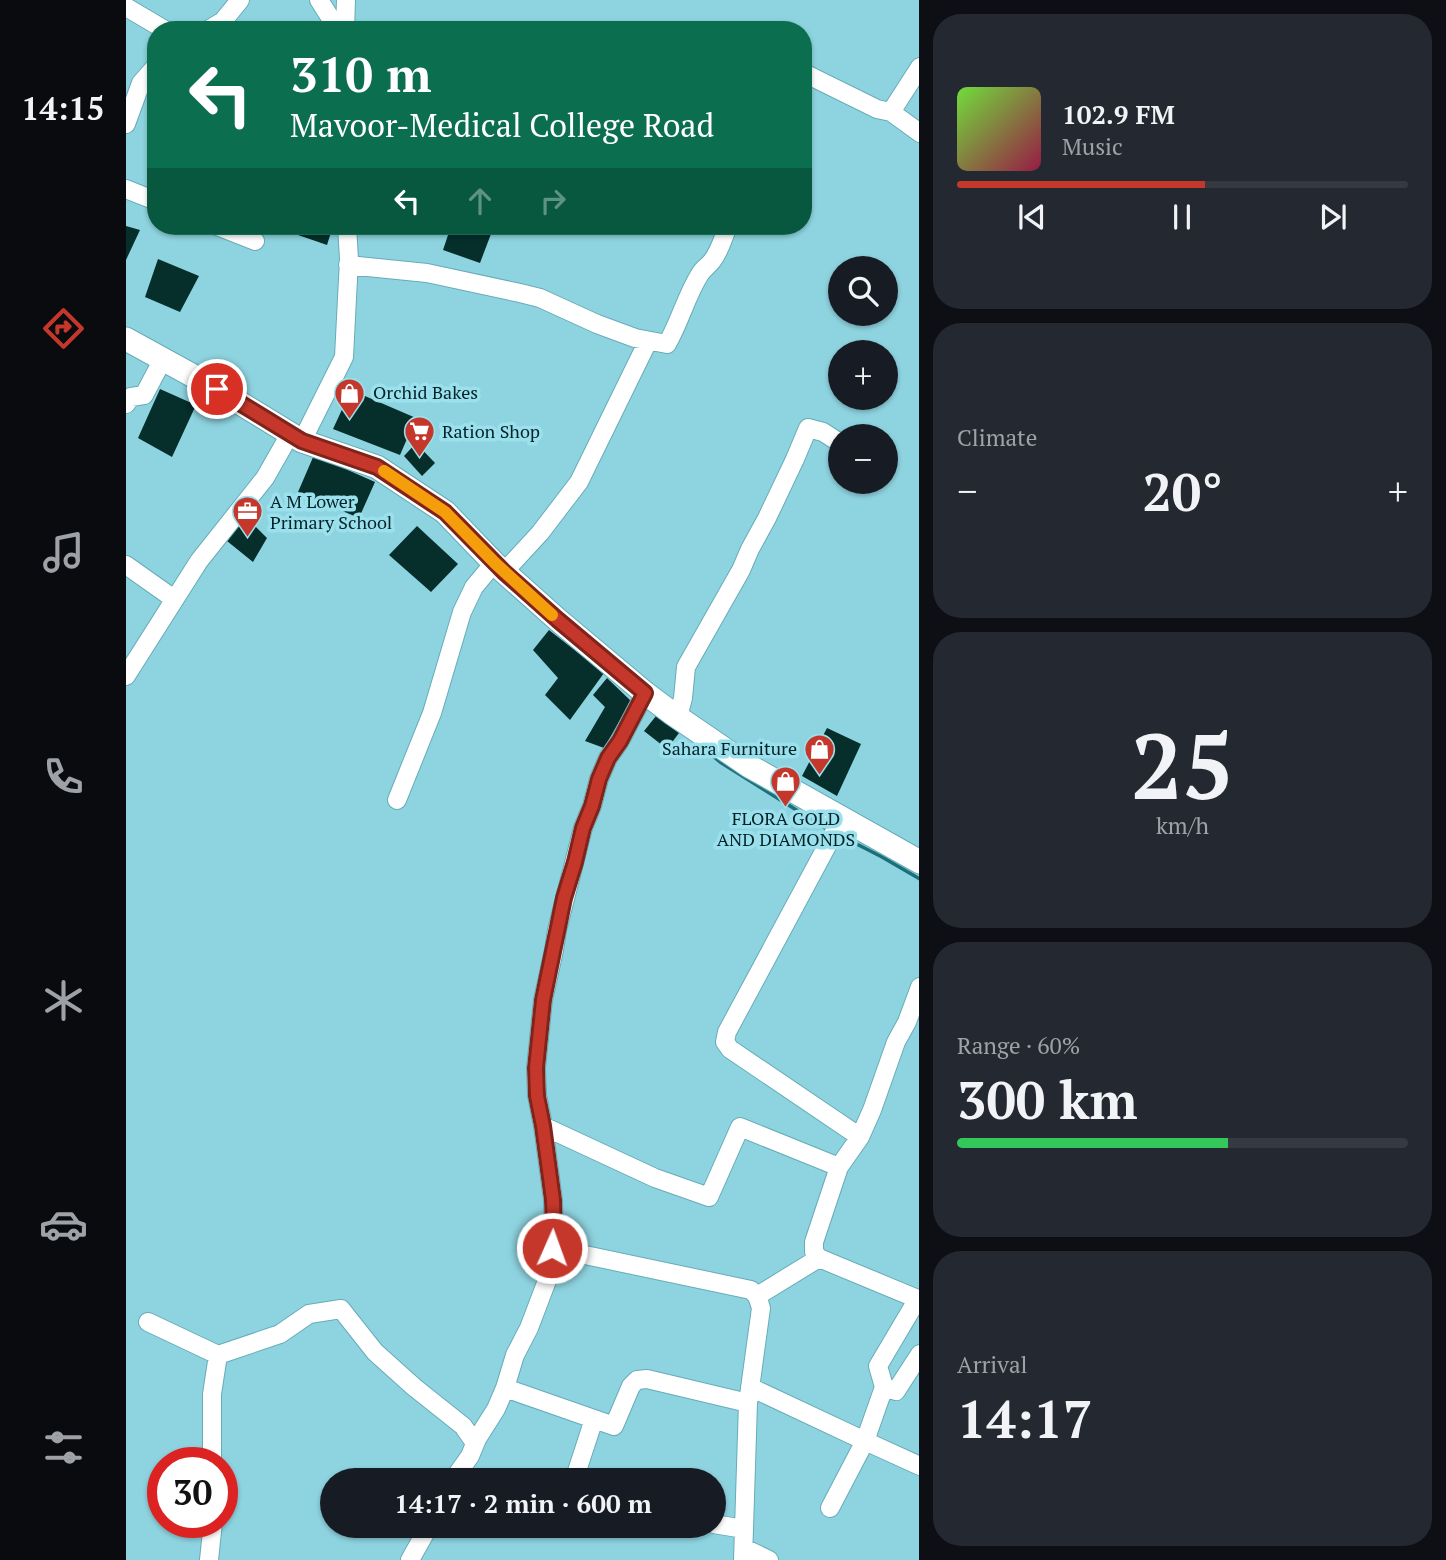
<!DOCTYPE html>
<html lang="en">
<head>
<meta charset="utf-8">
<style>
	body { margin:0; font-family:"PT Serif",serif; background:#242831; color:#f1f3f6; height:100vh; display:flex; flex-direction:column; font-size:26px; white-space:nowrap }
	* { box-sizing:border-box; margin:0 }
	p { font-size:23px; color:#9ea1a6 }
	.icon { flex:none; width:38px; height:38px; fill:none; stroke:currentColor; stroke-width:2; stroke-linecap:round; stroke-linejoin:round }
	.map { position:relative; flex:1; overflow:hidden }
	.sheet { display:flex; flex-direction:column; gap:14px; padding:14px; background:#0d0f14; width:527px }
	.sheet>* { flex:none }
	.top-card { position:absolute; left:21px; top:21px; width:665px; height:214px; border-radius:28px; box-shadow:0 2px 5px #0004; background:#0b6e4f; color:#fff; overflow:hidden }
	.controls { position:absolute; left:702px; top:256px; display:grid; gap:14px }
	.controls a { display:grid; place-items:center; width:70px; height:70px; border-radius:50%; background:#171b24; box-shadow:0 2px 5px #0004; font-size:35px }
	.speed { position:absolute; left:21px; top:1447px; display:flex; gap:14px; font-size:35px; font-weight:700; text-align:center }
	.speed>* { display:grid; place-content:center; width:91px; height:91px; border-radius:50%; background:#171b24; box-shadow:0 2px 5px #0004; line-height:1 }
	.speed .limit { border:10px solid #d22; background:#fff; color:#111 }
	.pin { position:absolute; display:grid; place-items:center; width:60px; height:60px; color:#fff; margin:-30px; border:4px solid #fff; border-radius:50%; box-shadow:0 2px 7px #0007 }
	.me { position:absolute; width:77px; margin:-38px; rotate:2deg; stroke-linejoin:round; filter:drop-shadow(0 0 5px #0008) }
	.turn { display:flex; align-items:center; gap:24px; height:147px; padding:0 28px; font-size:32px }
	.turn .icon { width:91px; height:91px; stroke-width:2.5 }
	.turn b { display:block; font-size:49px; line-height:60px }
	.lanes { display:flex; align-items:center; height:66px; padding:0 28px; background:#0003; justify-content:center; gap:35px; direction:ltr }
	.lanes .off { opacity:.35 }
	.big { font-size:52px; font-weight:700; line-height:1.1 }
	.sheet .card { flex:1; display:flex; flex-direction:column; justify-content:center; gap:10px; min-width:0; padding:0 24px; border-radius:28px; background:#242831 }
	.sheet .dial { align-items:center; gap:0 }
	.dial b { font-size:91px; line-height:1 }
	.song { display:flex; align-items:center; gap:21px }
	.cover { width:84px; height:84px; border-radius:10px; background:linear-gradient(135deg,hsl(100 70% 55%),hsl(340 70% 35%)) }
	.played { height:7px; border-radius:4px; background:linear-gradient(90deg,#c4372a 55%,#363941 55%) }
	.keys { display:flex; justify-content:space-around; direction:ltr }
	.heat { display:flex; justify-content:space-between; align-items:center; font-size:38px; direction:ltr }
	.charge { height:10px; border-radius:5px; background:linear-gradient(90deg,#34c759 60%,#363941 0) }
	.trip { position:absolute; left:194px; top:1468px; width:406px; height:70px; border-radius:35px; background:#171b24; box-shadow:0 2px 5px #0004; font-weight:700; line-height:70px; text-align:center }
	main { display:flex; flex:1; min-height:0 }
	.dock { display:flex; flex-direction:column; width:126px; justify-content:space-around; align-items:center; background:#090b0e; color:#9ea1a6 }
	.dock .icon { width:49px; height:49px }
	.dock .on { color:#c4372a }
	.dock b { font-size:32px; color:#f1f3f6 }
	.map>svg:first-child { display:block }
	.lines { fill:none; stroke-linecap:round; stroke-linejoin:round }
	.stream { stroke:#1b6f7b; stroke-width:3.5 }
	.building { fill:#062e2b }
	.minor-casing { stroke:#67acb8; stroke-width:20 }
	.major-casing { stroke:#67acb8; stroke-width:25 }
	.minor { stroke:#fff; stroke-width:18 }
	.major { stroke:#fff; stroke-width:23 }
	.route-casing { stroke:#7f241b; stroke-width:18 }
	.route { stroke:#c4372a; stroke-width:12 }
	.slow { stroke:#f59e0b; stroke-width:12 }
	.labels { text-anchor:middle; stroke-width:7; stroke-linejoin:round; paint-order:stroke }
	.poi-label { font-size:18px; fill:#052227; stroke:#9be1ed; text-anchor:start }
</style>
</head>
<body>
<main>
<nav class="dock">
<b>14:15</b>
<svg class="icon on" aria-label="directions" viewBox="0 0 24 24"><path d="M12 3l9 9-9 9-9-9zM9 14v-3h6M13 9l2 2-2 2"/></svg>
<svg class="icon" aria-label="music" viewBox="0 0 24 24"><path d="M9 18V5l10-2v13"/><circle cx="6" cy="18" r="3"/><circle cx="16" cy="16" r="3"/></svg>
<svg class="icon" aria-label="phone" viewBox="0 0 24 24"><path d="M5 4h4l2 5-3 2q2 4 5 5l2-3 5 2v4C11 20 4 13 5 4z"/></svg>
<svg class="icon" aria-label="climate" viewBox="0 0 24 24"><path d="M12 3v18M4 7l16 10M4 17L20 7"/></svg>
<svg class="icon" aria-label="car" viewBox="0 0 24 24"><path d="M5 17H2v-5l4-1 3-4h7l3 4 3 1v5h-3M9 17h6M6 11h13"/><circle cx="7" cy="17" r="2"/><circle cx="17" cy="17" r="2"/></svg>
<svg class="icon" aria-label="filters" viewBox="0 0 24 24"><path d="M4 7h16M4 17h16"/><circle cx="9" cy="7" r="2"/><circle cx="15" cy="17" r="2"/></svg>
</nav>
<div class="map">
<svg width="794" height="1560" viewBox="0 0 794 1560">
	<rect width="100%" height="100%" fill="#8ed4e0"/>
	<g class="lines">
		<path class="stream" d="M577 748 594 762 699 828
			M717 837 756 857 794 879"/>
	</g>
	<path class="building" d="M0 226 14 230 0 260Z
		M175 226H207L201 245 172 235Z
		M325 226H368L354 263 317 250Z
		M32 259 73 276 54 312 19 297Z
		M34 389 70 405 46 457 12 438Z
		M225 390 290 418 274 455 207 429Z
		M290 443 309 463 296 476 278 456Z
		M188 455 249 482 233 518 172 492Z
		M119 516 141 538 127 562 101 541Z
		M291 526 332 564 305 592 263 555Z
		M423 630 478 673 444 720 419 695 432 678 407 650Z
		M481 678 505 701 478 748 459 741 479 707 467 695Z
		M530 716 553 733 541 749 518 731Z
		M701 728 735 744 711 796 676 776Z"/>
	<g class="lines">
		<defs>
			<path id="minor" d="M193 0 212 30
				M0 7 39 30
				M82 30 97 21 114 0
				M219 30 220 0
				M677 75 680 74 751 109 765 112 794 67
				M765 112 794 133
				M0 124 15 83 30 66
				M0 189 30 201
				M91 226 129 241
				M222 265 301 273 394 293 414 298 471 324 509 338 541 344C554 322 560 296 574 274 577 269 582 266 586 261 594 251 597 238 602 226
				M0 404 5 397 18 395 37 359
				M176 441 218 357 223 259 221 226
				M760 465 761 466
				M0 565 48 599
				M378 572 414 533 453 482 522 341
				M0 676 73 561 139 478 164 434
				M552 717 557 698 560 667 615 570 624 549 641 518 669 459 682 428 697 432 714 443
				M271 800 306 713 336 612 348 587 368 563
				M716 818 601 1032 599 1042 604 1049 734 1137
				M794 987 781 1022 770 1042 746 1110 734 1137 713 1167 688 1242V1252L693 1258 794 1300
				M417 1126 529 1178 583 1197 614 1127 713 1167
				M426 1248 625 1290 631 1296 635 1308 622 1403 617 1560
				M631 1296 693 1258
				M791 1300 752 1366 758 1387 770 1391 794 1354
				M22 1322 92 1355
				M624 1387 739 1441 758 1387
				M379 1388 488 1426 505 1386 511 1380 521 1379 622 1403
				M86 1463V1394L92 1355 154 1334 183 1314 215 1309 249 1352 288 1387 337 1426 349 1443
				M327 1480 344 1456 351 1439 370 1409 379 1388 389 1355 403 1328 422 1278 428 1234 427 1200 417 1126 411 1095 410 1068 417 1000 428 950 431 930 457 828 466 806 473 779 482 758 494 741 519 693
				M450 1480 451 1471 468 1419
				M704 1508 739 1441 794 1466
				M588 1524 618 1529
				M618 1548 643 1560
				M83 1560 87 1522
				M284 1560 303 1526"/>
			<path id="major" d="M0 339 91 389 176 441 251 467 319 512 368 563 432 620 519 693 547 714 623 766 794 862"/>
		</defs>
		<use href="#minor" class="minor-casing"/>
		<use href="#major" class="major-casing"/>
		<use href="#minor" class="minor"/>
		<use href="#major" class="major"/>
	</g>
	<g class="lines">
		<defs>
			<path id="route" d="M91 389 176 441 251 467 319 512 378 572 432 620 519 693 494 741 482 758 473 779 466 806 457 828 449 862 438 898 417 1000 410 1068 411 1096 417 1126 427 1200 428 1234 426 1248"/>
		</defs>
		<use href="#route" class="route-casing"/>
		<use href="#route" class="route"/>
		<path class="slow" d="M258 471 319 512 369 563 426 615"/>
	</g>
	<defs>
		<symbol id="shop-pin" viewBox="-11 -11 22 30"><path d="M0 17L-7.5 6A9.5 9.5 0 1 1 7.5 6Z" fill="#c4372a" stroke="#9be1ed"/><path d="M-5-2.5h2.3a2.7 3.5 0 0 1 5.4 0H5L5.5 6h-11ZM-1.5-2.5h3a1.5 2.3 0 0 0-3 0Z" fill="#fff"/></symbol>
		<symbol id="supermarket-pin" viewBox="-11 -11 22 30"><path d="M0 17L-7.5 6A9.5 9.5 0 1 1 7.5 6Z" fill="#c4372a" stroke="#9be1ed"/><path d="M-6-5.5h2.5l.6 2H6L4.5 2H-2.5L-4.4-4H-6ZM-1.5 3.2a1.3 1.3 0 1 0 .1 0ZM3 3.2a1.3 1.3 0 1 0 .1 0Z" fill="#fff"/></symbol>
		<symbol id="office-pin" viewBox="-11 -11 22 30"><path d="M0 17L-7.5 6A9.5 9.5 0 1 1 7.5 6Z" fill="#c4372a" stroke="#9be1ed"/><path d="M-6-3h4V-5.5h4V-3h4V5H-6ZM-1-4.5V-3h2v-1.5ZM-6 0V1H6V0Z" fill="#fff"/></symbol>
	</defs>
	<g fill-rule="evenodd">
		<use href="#shop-pin" x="206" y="376" width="35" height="47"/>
		<use href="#supermarket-pin" x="276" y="414" width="35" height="47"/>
		<use href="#office-pin" x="104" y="494" width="35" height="47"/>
		<use href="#shop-pin" x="676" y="732" width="35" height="47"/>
		<use href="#shop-pin" x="642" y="764" width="35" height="47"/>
	</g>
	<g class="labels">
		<g class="poi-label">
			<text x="247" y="399">Orchid Bakes</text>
			<text x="316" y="438">Ration Shop</text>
			<text x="144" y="508">A M Lower<tspan x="144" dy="21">Primary School</tspan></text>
			<text x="671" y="755" text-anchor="end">Sahara Furniture</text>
			<text x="660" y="825" text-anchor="middle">FLORA GOLD<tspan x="660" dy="21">AND DIAMONDS</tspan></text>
		</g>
	</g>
</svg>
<div class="controls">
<a><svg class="icon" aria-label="search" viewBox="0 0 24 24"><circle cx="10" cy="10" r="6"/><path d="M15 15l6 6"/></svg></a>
<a>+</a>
<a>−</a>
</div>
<div class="speed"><div class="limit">30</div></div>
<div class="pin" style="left:91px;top:389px;background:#d93025"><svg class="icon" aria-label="arrive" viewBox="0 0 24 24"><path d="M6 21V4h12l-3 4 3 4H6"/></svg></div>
<svg class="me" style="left:426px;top:1248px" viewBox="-20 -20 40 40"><circle r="17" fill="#c4372a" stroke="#fff" stroke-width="3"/><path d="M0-11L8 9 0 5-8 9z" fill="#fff"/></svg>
<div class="trip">14:17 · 2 min · 600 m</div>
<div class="top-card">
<div class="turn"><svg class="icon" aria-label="left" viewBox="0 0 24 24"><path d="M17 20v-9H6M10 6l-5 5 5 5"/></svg><div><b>310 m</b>Mavoor-Medical College Road</div></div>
<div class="lanes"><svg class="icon" aria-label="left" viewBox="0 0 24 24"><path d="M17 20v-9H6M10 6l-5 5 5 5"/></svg><svg class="icon off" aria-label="ahead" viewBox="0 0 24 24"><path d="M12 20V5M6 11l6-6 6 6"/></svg><svg class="icon off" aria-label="right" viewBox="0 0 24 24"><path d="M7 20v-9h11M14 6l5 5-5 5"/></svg></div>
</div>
</div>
<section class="sheet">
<div class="card">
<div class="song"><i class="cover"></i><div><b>102.9 FM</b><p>Music</p></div></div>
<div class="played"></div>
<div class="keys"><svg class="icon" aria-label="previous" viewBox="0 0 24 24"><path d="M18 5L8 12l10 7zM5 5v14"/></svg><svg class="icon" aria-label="pause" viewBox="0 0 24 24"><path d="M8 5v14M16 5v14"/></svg><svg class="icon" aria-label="next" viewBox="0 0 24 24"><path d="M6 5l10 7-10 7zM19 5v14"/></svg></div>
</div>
<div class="card"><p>Climate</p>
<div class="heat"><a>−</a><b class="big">20°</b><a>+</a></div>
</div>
<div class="card dial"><b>25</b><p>km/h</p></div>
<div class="card"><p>Range · 60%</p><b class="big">300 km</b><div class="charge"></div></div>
<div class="card"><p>Arrival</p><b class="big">14:17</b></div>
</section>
</main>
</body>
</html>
